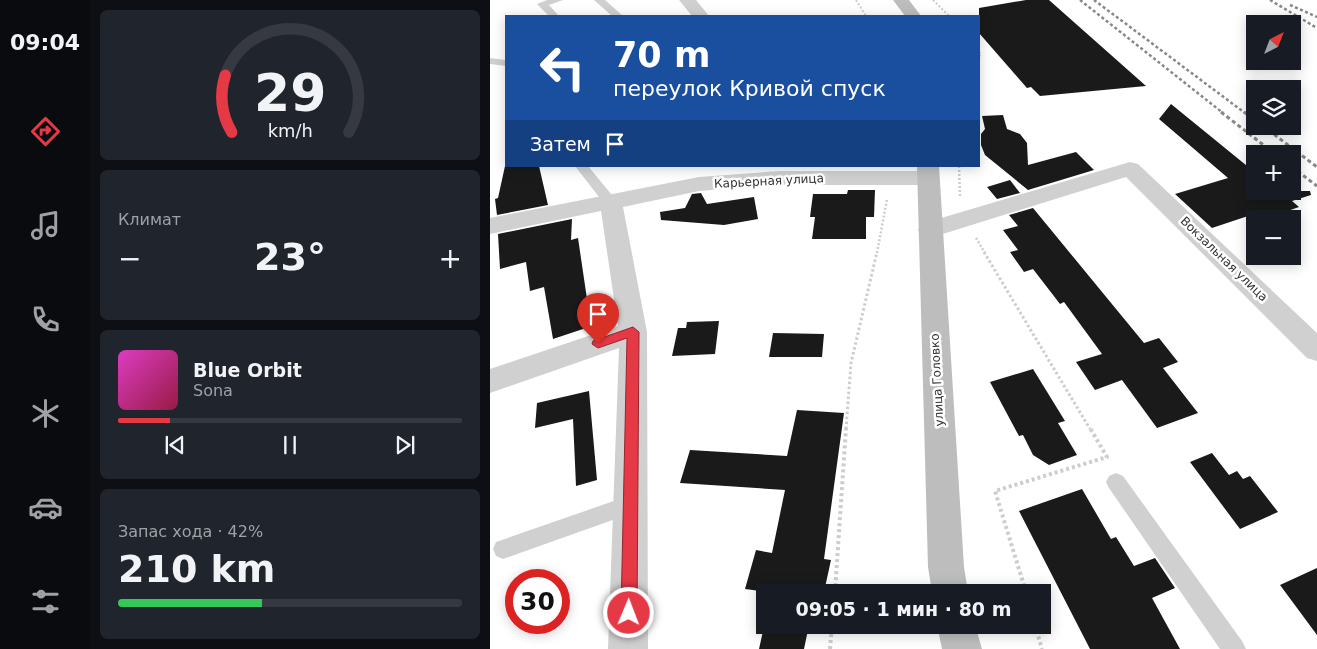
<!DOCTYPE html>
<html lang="ru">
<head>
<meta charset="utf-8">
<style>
	body { margin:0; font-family:"DejaVu Sans",sans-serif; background:#20242c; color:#f1f3f6; height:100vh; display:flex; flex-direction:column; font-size:19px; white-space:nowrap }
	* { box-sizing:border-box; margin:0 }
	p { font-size:16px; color:#9ea1a6 }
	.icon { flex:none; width:28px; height:28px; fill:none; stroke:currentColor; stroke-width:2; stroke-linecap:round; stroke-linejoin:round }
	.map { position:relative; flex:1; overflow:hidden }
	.sheet { display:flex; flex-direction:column; gap:10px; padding:10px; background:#0d0f14; width:400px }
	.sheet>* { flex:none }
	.hud { position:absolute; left:15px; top:15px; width:475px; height:152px; border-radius:0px; box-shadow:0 2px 12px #0003; background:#1a4fa0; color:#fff; overflow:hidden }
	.needle { width:32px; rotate:42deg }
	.controls { position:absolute; left:756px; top:15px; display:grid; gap:10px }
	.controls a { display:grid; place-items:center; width:55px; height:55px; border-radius:0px; background:#171b24; box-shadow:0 2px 12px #0003; font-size:25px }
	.speed { position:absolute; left:15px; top:569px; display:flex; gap:10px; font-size:25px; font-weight:700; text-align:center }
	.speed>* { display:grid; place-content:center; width:65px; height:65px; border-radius:50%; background:#171b24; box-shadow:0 2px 12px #0003; line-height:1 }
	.speed .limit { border:8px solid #d22; background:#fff; color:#111 }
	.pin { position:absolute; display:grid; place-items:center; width:42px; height:42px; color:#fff; margin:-51px -21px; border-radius:50% 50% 50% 0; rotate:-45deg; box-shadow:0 0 5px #0007 }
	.pin .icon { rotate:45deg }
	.me { position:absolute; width:55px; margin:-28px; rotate:1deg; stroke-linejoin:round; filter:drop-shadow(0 0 4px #0008) }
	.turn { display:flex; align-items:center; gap:18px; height:105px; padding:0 25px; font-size:22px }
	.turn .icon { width:65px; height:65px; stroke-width:2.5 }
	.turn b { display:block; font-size:35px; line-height:42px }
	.then { display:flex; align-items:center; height:48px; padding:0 25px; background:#0003; gap:10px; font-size:19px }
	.big { font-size:38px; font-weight:700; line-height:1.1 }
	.sheet .card { flex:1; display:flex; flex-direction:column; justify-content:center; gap:8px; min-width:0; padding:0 18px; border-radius:8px; background:#20242c }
	.sheet .dial { align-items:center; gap:0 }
	.dial svg { height:130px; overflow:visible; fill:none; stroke:#363941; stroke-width:7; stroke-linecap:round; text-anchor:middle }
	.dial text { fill:#f1f3f6; stroke:none }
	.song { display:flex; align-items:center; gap:15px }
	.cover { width:60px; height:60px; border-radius:8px; background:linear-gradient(135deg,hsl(310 70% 55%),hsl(340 70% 35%)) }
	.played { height:5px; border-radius:2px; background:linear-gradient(90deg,#e63946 15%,#363941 15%) }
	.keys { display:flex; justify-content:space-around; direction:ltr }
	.heat { display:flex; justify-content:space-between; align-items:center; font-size:28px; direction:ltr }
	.charge { height:8px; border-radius:4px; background:linear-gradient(90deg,#34c759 42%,#363941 0) }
	.trip { position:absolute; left:266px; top:584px; width:295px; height:50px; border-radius:0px; background:#171b24; box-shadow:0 2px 12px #0003; font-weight:700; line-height:50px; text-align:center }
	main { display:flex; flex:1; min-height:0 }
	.menu { display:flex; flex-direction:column; width:90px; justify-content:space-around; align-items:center; background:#090b0e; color:#9ea1a6 }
	.menu .icon { width:35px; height:35px }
	.menu .active { color:#e63946 }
	.menu b { font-size:22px; color:#f1f3f6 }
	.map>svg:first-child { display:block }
	.building { fill:#1a1a1a }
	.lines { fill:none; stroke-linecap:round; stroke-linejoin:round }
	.path-far3 { stroke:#cdcdcd; stroke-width:2; stroke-dasharray:2 2; stroke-linecap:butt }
	.path-far2 { stroke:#cdcdcd; stroke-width:2.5; stroke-dasharray:2 2; stroke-linecap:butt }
	.path-far1 { stroke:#cdcdcd; stroke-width:3; stroke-dasharray:2.5 2.5; stroke-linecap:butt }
	.path { stroke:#cdcdcd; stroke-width:4; stroke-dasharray:3 3; stroke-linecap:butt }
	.service { fill:#d0d0d0; fill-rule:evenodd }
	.minor { fill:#d0d0d0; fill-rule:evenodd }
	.secondary { fill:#bdbdbd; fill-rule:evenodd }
	.rail-far1 { stroke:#888; stroke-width:2.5; stroke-dasharray:3 2.5; stroke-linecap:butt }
	.rail { stroke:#888; stroke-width:3; stroke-dasharray:4 3; stroke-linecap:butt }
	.route { fill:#e63946; stroke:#96252e }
	.labels { text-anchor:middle; stroke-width:5; stroke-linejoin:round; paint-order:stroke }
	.street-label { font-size:12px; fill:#333; stroke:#fff }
</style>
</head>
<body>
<main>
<nav class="menu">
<b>09:04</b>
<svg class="icon active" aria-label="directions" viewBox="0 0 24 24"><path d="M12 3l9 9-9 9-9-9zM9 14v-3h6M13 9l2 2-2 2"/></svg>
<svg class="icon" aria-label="music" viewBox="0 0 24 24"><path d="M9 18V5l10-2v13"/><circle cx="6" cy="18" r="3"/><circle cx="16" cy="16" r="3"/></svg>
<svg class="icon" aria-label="phone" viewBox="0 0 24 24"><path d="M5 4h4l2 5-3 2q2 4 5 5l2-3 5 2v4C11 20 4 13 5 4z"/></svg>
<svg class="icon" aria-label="climate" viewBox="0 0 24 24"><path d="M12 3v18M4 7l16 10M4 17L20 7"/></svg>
<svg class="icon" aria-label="car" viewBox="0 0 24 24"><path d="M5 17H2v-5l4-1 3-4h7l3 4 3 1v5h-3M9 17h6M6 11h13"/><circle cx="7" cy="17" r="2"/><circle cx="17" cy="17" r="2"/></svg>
<svg class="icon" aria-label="filters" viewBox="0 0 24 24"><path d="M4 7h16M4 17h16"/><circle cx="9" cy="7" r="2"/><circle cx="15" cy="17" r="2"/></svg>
</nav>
<section class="sheet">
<div class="card dial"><svg viewBox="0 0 100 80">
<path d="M14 69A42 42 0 1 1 86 69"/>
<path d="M14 69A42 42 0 0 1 10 34" stroke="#e63946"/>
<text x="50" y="56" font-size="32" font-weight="700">29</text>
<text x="50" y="72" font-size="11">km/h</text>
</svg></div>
<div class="card"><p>Климат</p>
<div class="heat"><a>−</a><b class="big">23°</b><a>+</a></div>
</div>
<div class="card">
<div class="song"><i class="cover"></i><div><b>Blue Orbit</b><p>Sona</p></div></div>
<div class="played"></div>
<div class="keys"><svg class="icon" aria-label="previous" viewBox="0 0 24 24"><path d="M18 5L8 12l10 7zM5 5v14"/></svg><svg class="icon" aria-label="pause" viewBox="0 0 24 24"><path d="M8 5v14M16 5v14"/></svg><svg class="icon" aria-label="next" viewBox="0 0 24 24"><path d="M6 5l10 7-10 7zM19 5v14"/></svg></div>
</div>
<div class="card"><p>Запас хода · 42%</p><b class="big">210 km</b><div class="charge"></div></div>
</section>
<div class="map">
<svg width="827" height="649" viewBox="0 0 827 649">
	<rect width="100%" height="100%" fill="#fff"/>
	<path class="building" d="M536 0H559L656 86 550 96 541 87 537 88 489 33V8Z
		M681 104 762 170 765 169V191H820L821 195 802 201 809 207 783 216 776 210 722 228 685 194 738 178 669 119Z
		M513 115 517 129 530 134 537 143 538 165 586 152 604 170 538 190 495 155 491 145V134L495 129 492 116Z
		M15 166H49L58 205 7 215 5 199 8 198Z
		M520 180 530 193 507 199 497 187Z
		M358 190H385L384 217H376V239H322L325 217H320L323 194H357Z
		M211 193 217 204 264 197 268 219 234 225 171 220 170 212 195 208 202 194Z
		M543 208 654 343 669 338 688 362 673 368 708 413 667 428 632 380 605 390 586 362 612 354 574 302 570 304 543 269 534 272 520 252 528 250 513 230 528 226 519 215Z
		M82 219 81 240 88 238 97 299 92 301 99 327 63 339 54 287 40 291 36 262 10 269 8 234Z
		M229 321 225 354 182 356 188 328H196L197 322Z
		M283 333 334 334 332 357H279Z
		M543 369 575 421 568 423 587 455 559 465 543 455 533 435 529 436 500 382Z
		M99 391 107 480 86 486 83 419 45 428 47 403Z
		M307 410 354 413 334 559 341 560 334 592H279L255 589 266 550 282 553 295 490 190 483 200 450 297 456Z
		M722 453 739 475 747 471 753 479 760 476 788 512 750 529 700 462Z
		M592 489 621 539 626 537 644 566 665 558 685 588 662 598 690 649H600L529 511Z
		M827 568V635L790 585Z
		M275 622V625H319L314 649H269Z"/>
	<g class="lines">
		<path class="path-far3" d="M366 0 376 16
			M443 0 459 16
			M489 52 491 55 489 56"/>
		<path class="path-far2" d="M469 166 470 198
			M486 238 495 253
			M387 253 397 199"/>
		<path class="path-far1" d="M494 252 600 429
			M356 429 361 363 387 252"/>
		<path class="path" d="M345 592 356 428
			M536 592 505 491 617 457 600 428
			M545 625 552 649
			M340 649 342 625"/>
		<path class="service" d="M57 0H73L59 5 69 16H59L47 4Z
			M104 0H115L133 16H122Z
			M0 58 16 60V66L0 64Z
			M85 166H98L126 200 128 203 126 206H116Z
			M626 473 633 476 752 641 756 649H730L619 488 616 482 619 476Z
			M141 495 148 497 151 504 148 511 13 559 6 556 3 549 6 542Z"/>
		<path class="minor" d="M189 0H206L219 16H202Z
			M640 162 648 164 827 333V361L817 358 636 177 440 238 431 236 428 230 431 224Z
			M290 171H438L446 173 449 178 446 183 438 185H290L209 191 133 207 157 332 158 649H118L129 348 0 393V369L128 326 111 211 0 234V218L209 177Z"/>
		<path class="secondary" d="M403 0H419L431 16H415Z
			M427 166H449L474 567 478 592H442L438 567Z
			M447 625H485L492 649H452Z"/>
		<path class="rail-far1" d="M590 0 733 113
			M604 0 755 113
			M780 0 827 28
			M800 5 827 17"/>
		<path class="rail" d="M731 112 785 154
			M754 112 765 120
			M773 126 827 167
			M802 167 827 186"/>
	</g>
	<path class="route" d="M143 327 149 332 147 613 144 618 139 621 133 618 131 613 137 338 108 348 102 344 103 341Z"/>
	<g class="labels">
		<g class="street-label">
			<text transform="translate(279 181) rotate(-3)" y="4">Карьерная улица</text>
			<text transform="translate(734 259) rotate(44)" y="4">Вокзальная улица</text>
			<text transform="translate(447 380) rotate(-93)" y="4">улица Головко</text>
		</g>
	</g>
</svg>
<div class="controls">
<a><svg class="needle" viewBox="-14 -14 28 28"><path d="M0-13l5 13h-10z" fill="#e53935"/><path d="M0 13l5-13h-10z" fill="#9ea1a6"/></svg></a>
<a><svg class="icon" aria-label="layers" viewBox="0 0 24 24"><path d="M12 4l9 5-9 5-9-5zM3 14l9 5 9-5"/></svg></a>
<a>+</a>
<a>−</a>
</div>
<div class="speed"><div class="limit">30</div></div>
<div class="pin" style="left:108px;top:344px;background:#d93025"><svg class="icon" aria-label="arrive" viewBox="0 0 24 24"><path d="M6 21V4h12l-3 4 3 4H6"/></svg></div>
<svg class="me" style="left:139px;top:613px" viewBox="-20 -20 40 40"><circle r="17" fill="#e63946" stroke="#fff" stroke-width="3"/><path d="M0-11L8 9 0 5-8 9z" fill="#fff"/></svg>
<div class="trip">09:05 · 1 мин · 80 m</div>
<div class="hud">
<div class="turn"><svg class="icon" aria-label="left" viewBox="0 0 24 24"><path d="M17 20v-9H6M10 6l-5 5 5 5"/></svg><div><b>70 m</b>переулок Кривой спуск</div></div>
<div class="then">Затем<svg class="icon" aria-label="arrive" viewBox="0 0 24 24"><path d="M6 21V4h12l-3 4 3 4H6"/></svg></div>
</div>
</div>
</main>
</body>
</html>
